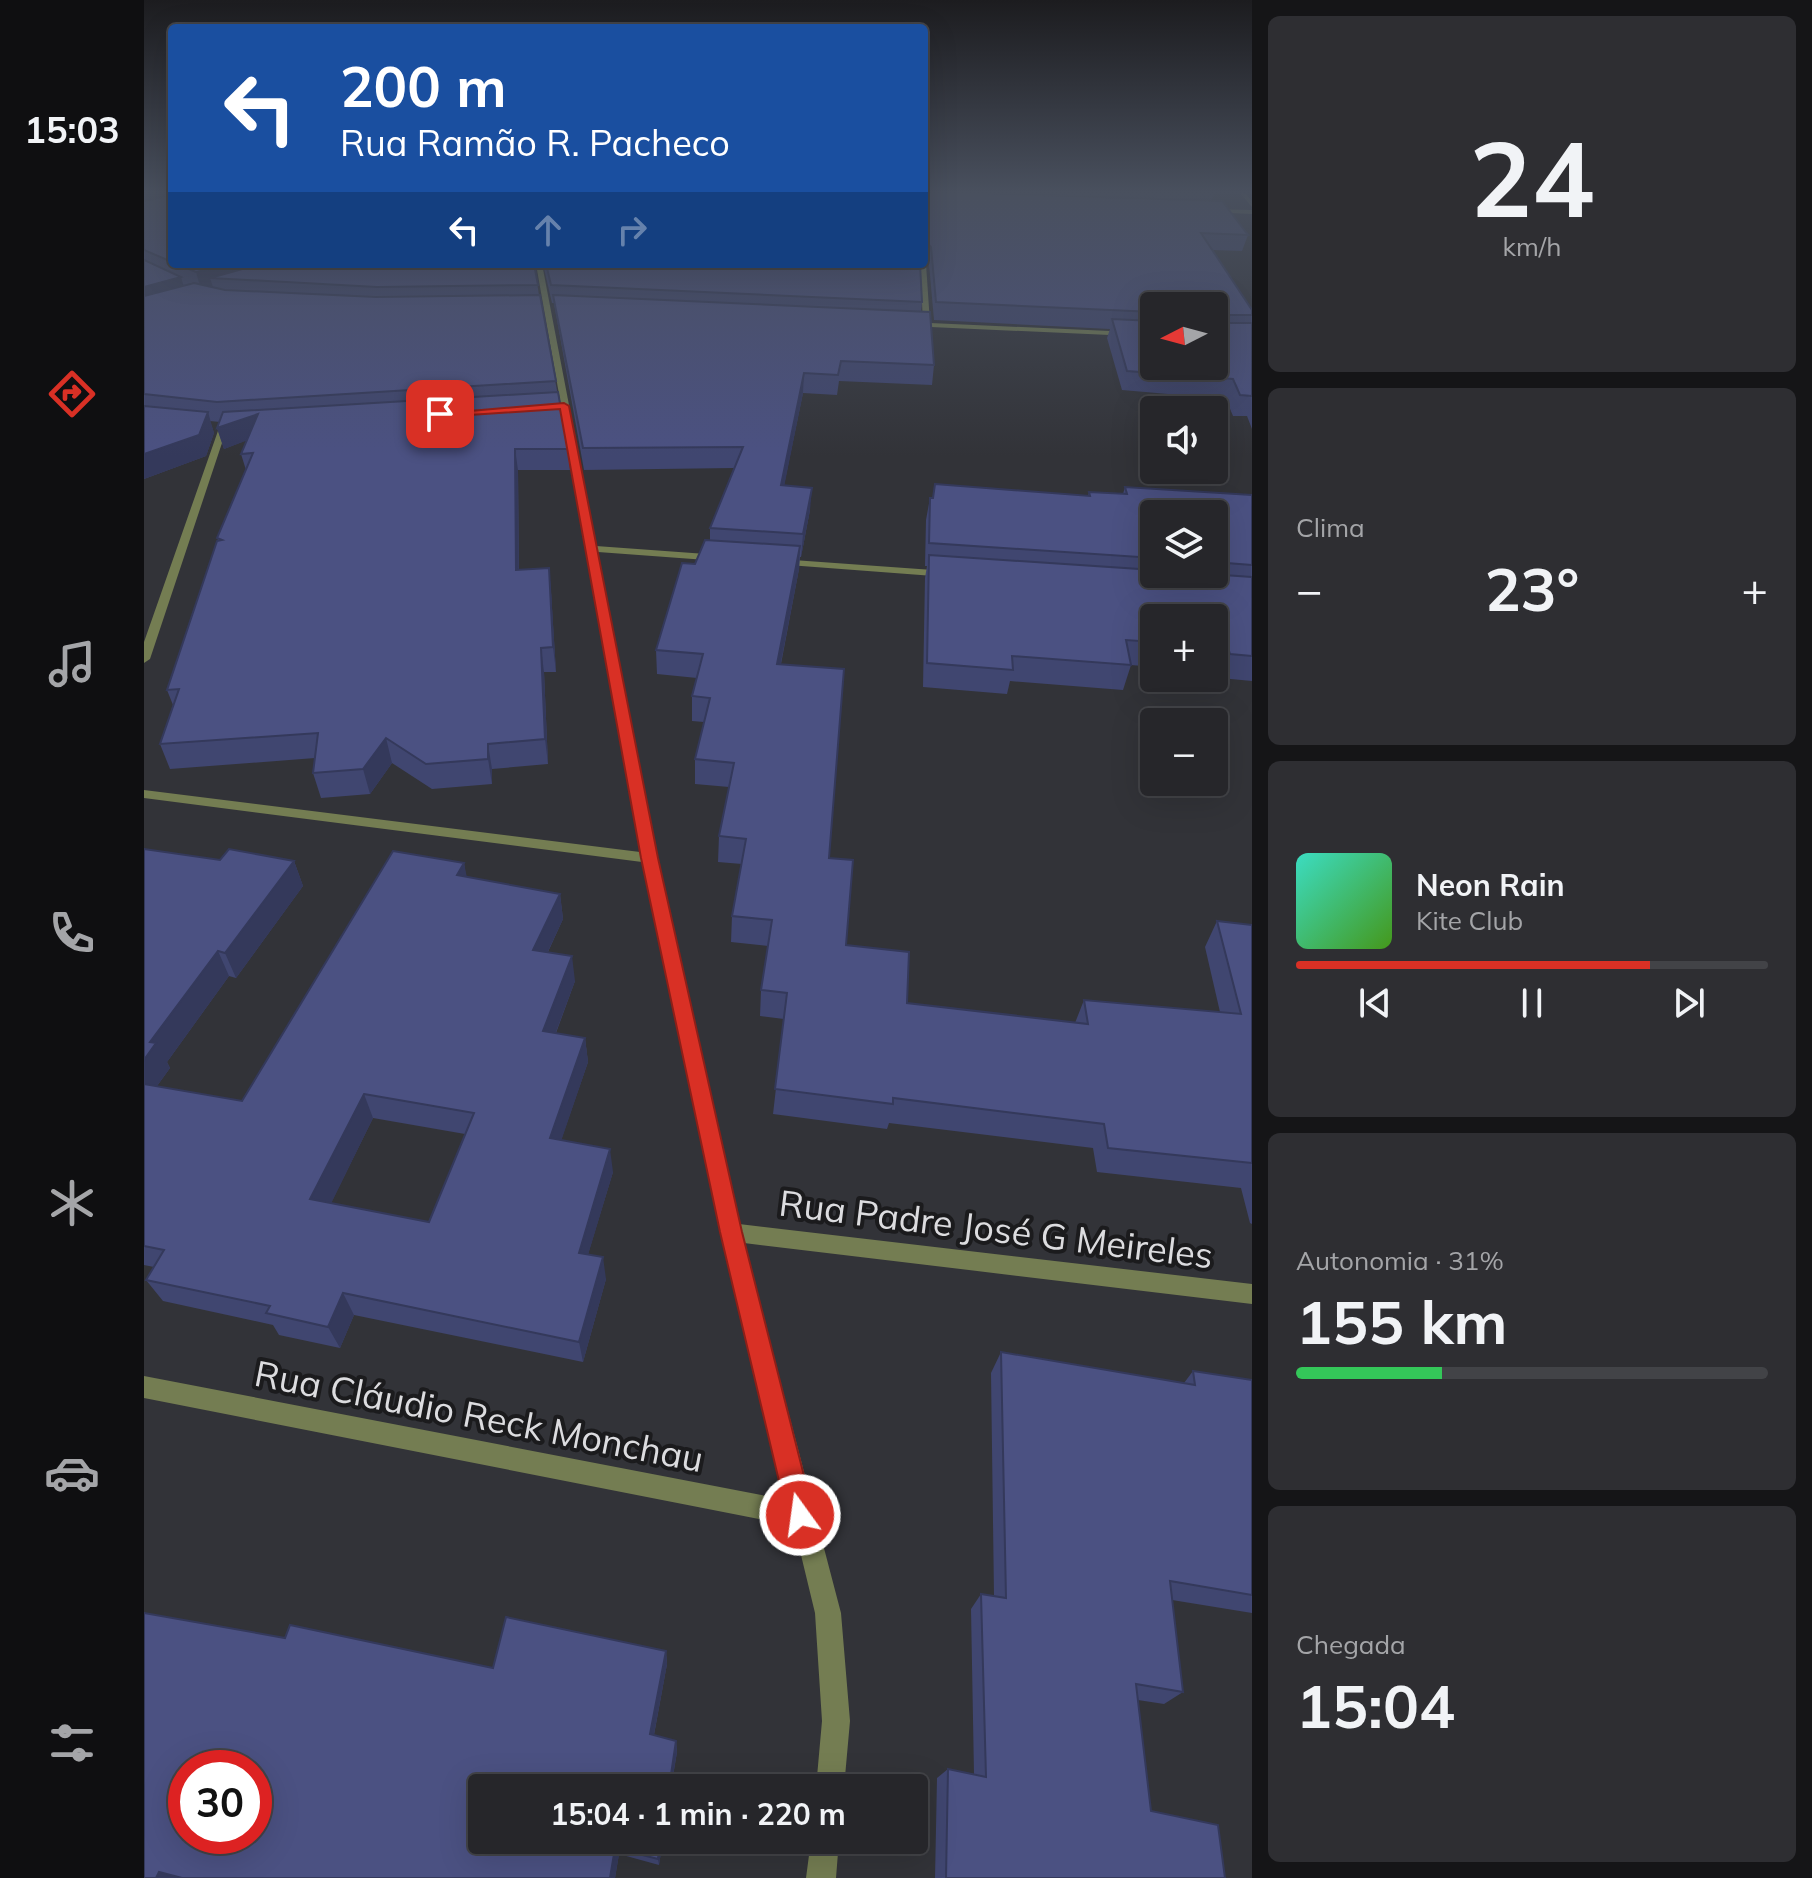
<!DOCTYPE html>
<html lang="pt">
<head>
<meta charset="utf-8">
<style>
	body { margin:0; font-family:Mulish,sans-serif; background:#2e2e32; color:#f1f3f6; height:100vh; display:flex; flex-direction:column; font-size:30px; white-space:nowrap }
	* { box-sizing:border-box; margin:0 }
	p { font-size:26px; color:#a4a5a8 }
	.icon { flex:none; width:44px; height:44px; fill:none; stroke:currentColor; stroke-width:2; stroke-linecap:round; stroke-linejoin:round }
	.map { position:relative; flex:1; overflow:hidden }
	.details { display:flex; flex-direction:column; gap:16px; padding:16px; background:#151517; width:560px }
	.details>* { flex:none }
	.hud { position:absolute; left:24px; top:24px; width:760px; height:244px; border-radius:8px; box-shadow:0 8px 32px #0002,0 0 0 2px #424347; background:#1a4fa0; color:#fff; overflow:hidden }
	.needle { width:52px; rotate:264deg }
	.controls { position:absolute; left:996px; top:292px; display:grid; gap:16px }
	.controls a { display:grid; place-items:center; width:88px; height:88px; border-radius:8px; background:#26262a; box-shadow:0 8px 32px #0002,0 0 0 2px #424347; font-size:40px }
	.speed { position:absolute; left:24px; top:1750px; display:flex; gap:16px; font-size:40px; font-weight:700; text-align:center }
	.speed>* { display:grid; place-content:center; width:104px; height:104px; border-radius:50%; background:#26262a; box-shadow:0 8px 32px #0002,0 0 0 2px #424347; line-height:1 }
	.speed .limit { border:12px solid #d22; background:#fff; color:#111 }
	.pin { position:absolute; display:grid; place-items:center; width:68px; height:68px; color:#fff; margin:-34px; border-radius:16px; box-shadow:0 4px 12px #0006 }
	.me { position:absolute; width:88px; margin:-44px; rotate:346deg; stroke-linejoin:round; filter:drop-shadow(0 0 6px #0008) }
	.turn { display:flex; align-items:center; gap:28px; height:168px; padding:0 40px; font-size:36px }
	.turn .icon { width:104px; height:104px; stroke-width:2.5 }
	.turn b { display:block; font-size:56px; line-height:68px }
	.lanes { display:flex; align-items:center; height:76px; padding:0 40px; background:#0003; justify-content:center; gap:40px; direction:ltr }
	.lanes .off { opacity:.35 }
	.big { font-size:60px; font-weight:700; line-height:1.1 }
	.details .tile { flex:1; display:flex; flex-direction:column; justify-content:center; gap:12px; min-width:0; padding:0 28px; border-radius:12px; background:#2e2e32 }
	.details .dial { align-items:center; gap:0 }
	.dial b { font-size:104px; line-height:1 }
	.song { display:flex; align-items:center; gap:24px }
	.cover { width:96px; height:96px; border-radius:12px; background:linear-gradient(135deg,hsl(170 70% 55%),hsl(100 70% 35%)) }
	.played { height:8px; border-radius:4px; background:linear-gradient(90deg,#d93025 75%,#424347 75%) }
	.keys { display:flex; justify-content:space-around; direction:ltr }
	.heat { display:flex; justify-content:space-between; align-items:center; font-size:44px; direction:ltr }
	.charge { height:12px; border-radius:6px; background:linear-gradient(90deg,#34c759 31%,#424347 0) }
	.trip { position:absolute; left:324px; top:1774px; width:460px; height:80px; border-radius:8px; background:#26262a; box-shadow:0 8px 32px #0002,0 0 0 2px #424347; font-weight:700; line-height:80px; text-align:center }
	main { display:flex; flex:1; min-height:0 }
	.tabs { display:flex; flex-direction:column; width:144px; justify-content:space-around; align-items:center; background:#0f0f11; color:#a4a5a8 }
	.tabs .icon { width:56px; height:56px }
	.tabs .selected { color:#d93025 }
	.tabs b { font-size:36px; color:#f1f3f6 }
	.map>svg:first-child { display:block }
	.lines { fill:none; stroke-linecap:round; stroke-linejoin:round }
	.minor { fill:#747d52; fill-rule:evenodd }
	.tertiary { fill:#747d52; fill-rule:evenodd }
	.wall { fill:#404670; fill-rule:evenodd }
	.shaded-wall { fill:#34395b }
	.building { fill:#4b5182; stroke:#34395b; stroke-width:2; fill-rule:evenodd }
	.route { fill:#d93025; stroke:#8d1f18; stroke-width:2 }
	.labels { text-anchor:middle; stroke-width:8; stroke-linejoin:round; paint-order:stroke }
	.near-street-label { font-size:36px; fill:#dcdcdf; stroke:#1b1b1d }
</style>
</head>
<body>
<main>
<nav class="tabs">
<b>15:03</b>
<svg class="icon selected" aria-label="directions" viewBox="0 0 24 24"><path d="M12 3l9 9-9 9-9-9zM9 14v-3h6M13 9l2 2-2 2"/></svg>
<svg class="icon" aria-label="music" viewBox="0 0 24 24"><path d="M9 18V5l10-2v13"/><circle cx="6" cy="18" r="3"/><circle cx="16" cy="16" r="3"/></svg>
<svg class="icon" aria-label="phone" viewBox="0 0 24 24"><path d="M5 4h4l2 5-3 2q2 4 5 5l2-3 5 2v4C11 20 4 13 5 4z"/></svg>
<svg class="icon" aria-label="climate" viewBox="0 0 24 24"><path d="M12 3v18M4 7l16 10M4 17L20 7"/></svg>
<svg class="icon" aria-label="car" viewBox="0 0 24 24"><path d="M5 17H2v-5l4-1 3-4h7l3 4 3 1v5h-3M9 17h6M6 11h13"/><circle cx="7" cy="17" r="2"/><circle cx="17" cy="17" r="2"/></svg>
<svg class="icon" aria-label="filters" viewBox="0 0 24 24"><path d="M4 7h16M4 17h16"/><circle cx="9" cy="7" r="2"/><circle cx="15" cy="17" r="2"/></svg>
</nav>
<div class="map">
<svg width="1108" height="1878" viewBox="0 0 1108 1878">
	<rect width="100%" height="100%" fill="#323338"/>
	<g class="lines">
		<path class="minor" d="M780 262 782 264 786 323 1010 333V337L765 326 768 322H779L776 264Z
			M392 264H398L452 546 576 555 581 558 576 561 454 552 512 858 595 1224 1108 1284V1304L600 1243 697 1613 706 1721 700 1788H672L678 1721 671 1613 650 1526 0 1398V1376L643 1500 577 1232 498 862 0 798V790L496 852Z
			M79 425 83 428 6 659 0 663V642L75 428Z
			M635 559 803 571 808 574 803 577 631 564 630 562Z
			M667 1840H695L692 1878H662Z"/>
		<path class="tertiary" d="M1101 193 1108 201V207L1096 193Z
			M1066 209 1108 210V214L1064 212Z"/>
	</g>
	<path class="wall" d="M0 193H28V264H390L395 295 424 449 426 470H374L375 570 405 568 407 592 412 672H400L404 764 348 769V784L288 789 248 763 226 794 177 798 169 773 171 758 26 769 16 744 29 705 23 690 74 540 73 538 102 470 97 454 103 440 80 449 73 428 76 422 66 421 70 433 62 456 0 479Z
		M780 193H1070L1068 200 1104 235 1098 251 1068 250 1108 310V429L1103 416H1089L1082 399 978 390 963 338 966 329 790 320 785 264 780 259ZM1010 306 1070 366H1010Z
		M399 264H776L778 302 777 311 790 365 788 385 695 381 693 395 659 393 640 485 666 510 657 557H656L655 569 637 664 685 858 702 945 763 1003 931 1023 940 1000 1076 1012 1061 947 1073 921 1108 925V1224L1106 1223 1097 1188 953 1172 949 1148 745 1123 743 1129 629 1114 640 1019 616 1016 617 990 624 946 587 942 588 916 598 864 574 862 575 836 585 787 551 784V759L560 722 548 721V696L553 678 513 674 512 650 551 564 566 540V528L590 468 440 470 410 303H408Z
		M981 487 1108 495V681L1076 678 1075 673 1070 672V618H1010V667L987 665 979 690 866 681 863 694 779 687 781 578 783 566H781L782 520 786 498 944 496 945 492 979 494ZM1010 514H1070V574H1010Z
		M0 849 76 860 150 861 159 886 92 978 85 976 23 1062 26 1068 13 1086 98 1101 320 863 322 877 416 894 419 919 404 952 431 981 412 1033 441 1038 444 1062 417 1140 469 1172 444 1254 462 1279 439 1362 210 1315 196 1348 135 1335 129 1325 19 1301 2 1280 10 1267 0 1265ZM229 1118 321 1134 285 1222 187 1203Z
		M857 1352 1040 1383 1049 1371 1108 1380V1613L1028 1600 1039 1692 1020 1704 994 1700 1007 1811 1081 1878H791L793 1778 804 1769 830 1774 827 1609 837 1594 850 1596 847 1373Z
		M0 1613 141 1638 146 1625 349 1668 362 1617 522 1651 523 1664 510 1735 532 1741 533 1752 527 1788H338V1840H519L515 1865 475 1854 471 1878H0ZM42 1768H110V1836H42Z"/>
	<path class="shaded-wall" d="M0 193H25L27 201 0 208Z
		M783 243 780 259V244Z
		M86 264H157L66 278 69 287 57 290 52 272Z
		M37 277 42 294 0 306V287Z
		M660 373 659 393 636 507 637 485Z
		M64 412 70 433 62 456 0 479V454Z
		M114 414 120 434 80 449 73 428Z
		M371 449 374 470 375 593 372 570Z
		M668 488 666 510 657 557 659 534Z
		M656 546 655 569 632 688 633 664Z
		M405 568 407 592 412 672 409 647Z
		M397 648 400 672 404 764 401 739Z
		M242 738 248 763 226 794 219 769Z
		M344 744 348 769V784L344 759Z
		M150 861 159 886 92 978 81 953Z
		M320 863 325 888 313 875Z
		M416 894 419 919 393 975 389 950Z
		M74 951 85 976 23 1062 26 1068 0 1104V1060L6 1042Z
		M428 956 431 981 403 1056 399 1031Z
		M441 1038 444 1062 410 1162 406 1138Z
		M220 1094 229 1118 178 1222 166 1199Z
		M466 1149 469 1172 438 1275 435 1253Z
		M459 1257 462 1279 439 1362 435 1342Z
		M199 1293 210 1315 196 1348 184 1327Z
		M522 1651 523 1664 508 1745 506 1734Z
		M532 1741 533 1752 527 1788H525Z
		M516 1840H519L515 1865 514 1859Z
		M471 1848 475 1854 471 1878H466Z
		M15 1872 38 1878H12Z"/>
	<path class="building" d="M25 193H28V262L0 250V201L24 196Z
		M780 193H832L1078 201 1104 235 1057 233 1108 310V315H1076L1074 323H1108V396L1096 395 1089 379 983 371 968 319 1010 321V366H1070V306H1010V312L792 302 787 247 783 243 780 244Z
		M0 260 37 277 0 287Z
		M33 264H86L52 272Z
		M116 264H390L394 285 233 287 66 278Z
		M402 264H776L778 302 407 285Z
		M50 283 81 290 232 297 396 295 412 381 73 402 0 394V296Z
		M409 295 786 312 790 365 697 361 694 375 660 373 637 485 668 488 659 534 566 528 599 447 439 448Z
		M414 392 424 449H371L372 570 405 568 409 647 397 648 401 739 344 744V759L282 764 242 738 219 769 169 773 174 733 16 744 35 689 23 690 73 541 78 540 73 538 109 453 97 454 114 414 73 428 79 412Z
		M0 406 64 412 55 435 0 454Z
		M791 484 946 496 945 492 983 494 981 487 1108 495V565L1070 562V514H1010V558L785 543 786 498H789Z
		M561 540 656 546 633 664 700 669 685 858 709 860 702 945 765 952 763 1003 944 1024 940 1000 1097 1014 1073 921 1108 925V1163L964 1148 960 1124 749 1098V1104L631 1089 643 993 617 990 628 920 588 916 602 839 575 836 590 763 551 759 566 698 548 696 559 654 512 650 538 563 551 564Z
		M785 555 1010 570V574H1065L1108 577V656L1086 654 1084 648 1070 647V618H1010V642L982 640 987 665 868 656 869 670 783 663Z
		M0 849 76 860 85 849 150 861 81 953 74 951 6 1042 12 1043 0 1060Z
		M249 851 320 863 313 875 416 894 389 950 428 956 399 1031 441 1038 406 1138 466 1149 435 1253 459 1257 435 1342 199 1293 184 1327 122 1313 126 1306 2 1280 20 1250 0 1246V1084L98 1101ZM220 1094 330 1113 285 1222 166 1199Z
		M857 1352 1051 1385 1049 1371 1108 1380V1595L1026 1581 1039 1692 992 1684 1007 1811 1074 1825 1081 1878H802L804 1769 842 1777 837 1594 862 1598Z
		M0 1613 141 1638 146 1625 349 1668 362 1617 522 1651 506 1734 532 1741 525 1788H338V1840H516L514 1859 471 1848 466 1878H38L15 1872 12 1878H0ZM42 1768H110V1836H42Z"/>
	<linearGradient id="sky" x2="0" y2="1"><stop stop-color="#1c1c1f"/><stop offset="0.42" stop-color="#49505e"/><stop offset="1" stop-color="#49505e" stop-opacity="0"/></linearGradient>
	<rect width="1108" height="456" fill="url(#sky)"/>
	<path class="route" d="M420 403 425 406 514 858 598 1232 670 1515 666 1525 656 1529 647 1525 643 1515 576 1232 497 858 416 409 296 417 291 414Z"/>
	<g class="labels">
		<g class="near-street-label">
			<text transform="translate(852 1229) rotate(7)" y="13">Rua Padre José G Meireles</text>
			<text transform="translate(335 1416) rotate(11)" y="13">Rua Cláudio Reck Monchau</text>
		</g>
	</g>
</svg>
<div class="controls">
<a><svg class="needle" viewBox="-14 -14 28 28"><path d="M0-13l5 13h-10z" fill="#e53935"/><path d="M0 13l5-13h-10z" fill="#a4a5a8"/></svg></a>
<a><svg class="icon" aria-label="sound" viewBox="0 0 24 24"><path d="M4 9h4l5-4v14l-5-4H4zM17 9q2 3 0 6"/></svg></a>
<a><svg class="icon" aria-label="layers" viewBox="0 0 24 24"><path d="M12 4l9 5-9 5-9-5zM3 14l9 5 9-5"/></svg></a>
<a>+</a>
<a>−</a>
</div>
<div class="speed"><div class="limit">30</div></div>
<div class="pin" style="left:296px;top:414px;background:#d93025"><svg class="icon" aria-label="arrive" viewBox="0 0 24 24"><path d="M6 21V4h12l-3 4 3 4H6"/></svg></div>
<svg class="me" style="left:656px;top:1515px" viewBox="-20 -20 40 40"><circle r="17" fill="#d93025" stroke="#fff" stroke-width="3"/><path d="M0-11L8 9 0 5-8 9z" fill="#fff"/></svg>
<div class="trip">15:04 · 1 min · 220 m</div>
<div class="hud">
<div class="turn"><svg class="icon" aria-label="left" viewBox="0 0 24 24"><path d="M17 20v-9H6M10 6l-5 5 5 5"/></svg><div><b>200 m</b>Rua Ramão R. Pacheco</div></div>
<div class="lanes"><svg class="icon" aria-label="left" viewBox="0 0 24 24"><path d="M17 20v-9H6M10 6l-5 5 5 5"/></svg><svg class="icon off" aria-label="ahead" viewBox="0 0 24 24"><path d="M12 20V5M6 11l6-6 6 6"/></svg><svg class="icon off" aria-label="right" viewBox="0 0 24 24"><path d="M7 20v-9h11M14 6l5 5-5 5"/></svg></div>
</div>
</div>
<section class="details">
<div class="tile dial"><b>24</b><p>km/h</p></div>
<div class="tile"><p>Clima</p>
<div class="heat"><a>−</a><b class="big">23°</b><a>+</a></div>
</div>
<div class="tile">
<div class="song"><i class="cover"></i><div><b>Neon Rain</b><p>Kite Club</p></div></div>
<div class="played"></div>
<div class="keys"><svg class="icon" aria-label="previous" viewBox="0 0 24 24"><path d="M18 5L8 12l10 7zM5 5v14"/></svg><svg class="icon" aria-label="pause" viewBox="0 0 24 24"><path d="M8 5v14M16 5v14"/></svg><svg class="icon" aria-label="next" viewBox="0 0 24 24"><path d="M6 5l10 7-10 7zM19 5v14"/></svg></div>
</div>
<div class="tile"><p>Autonomia · 31%</p><b class="big">155 km</b><div class="charge"></div></div>
<div class="tile"><p>Chegada</p><b class="big">15:04</b></div>
</section>
</main>
</body>
</html>
